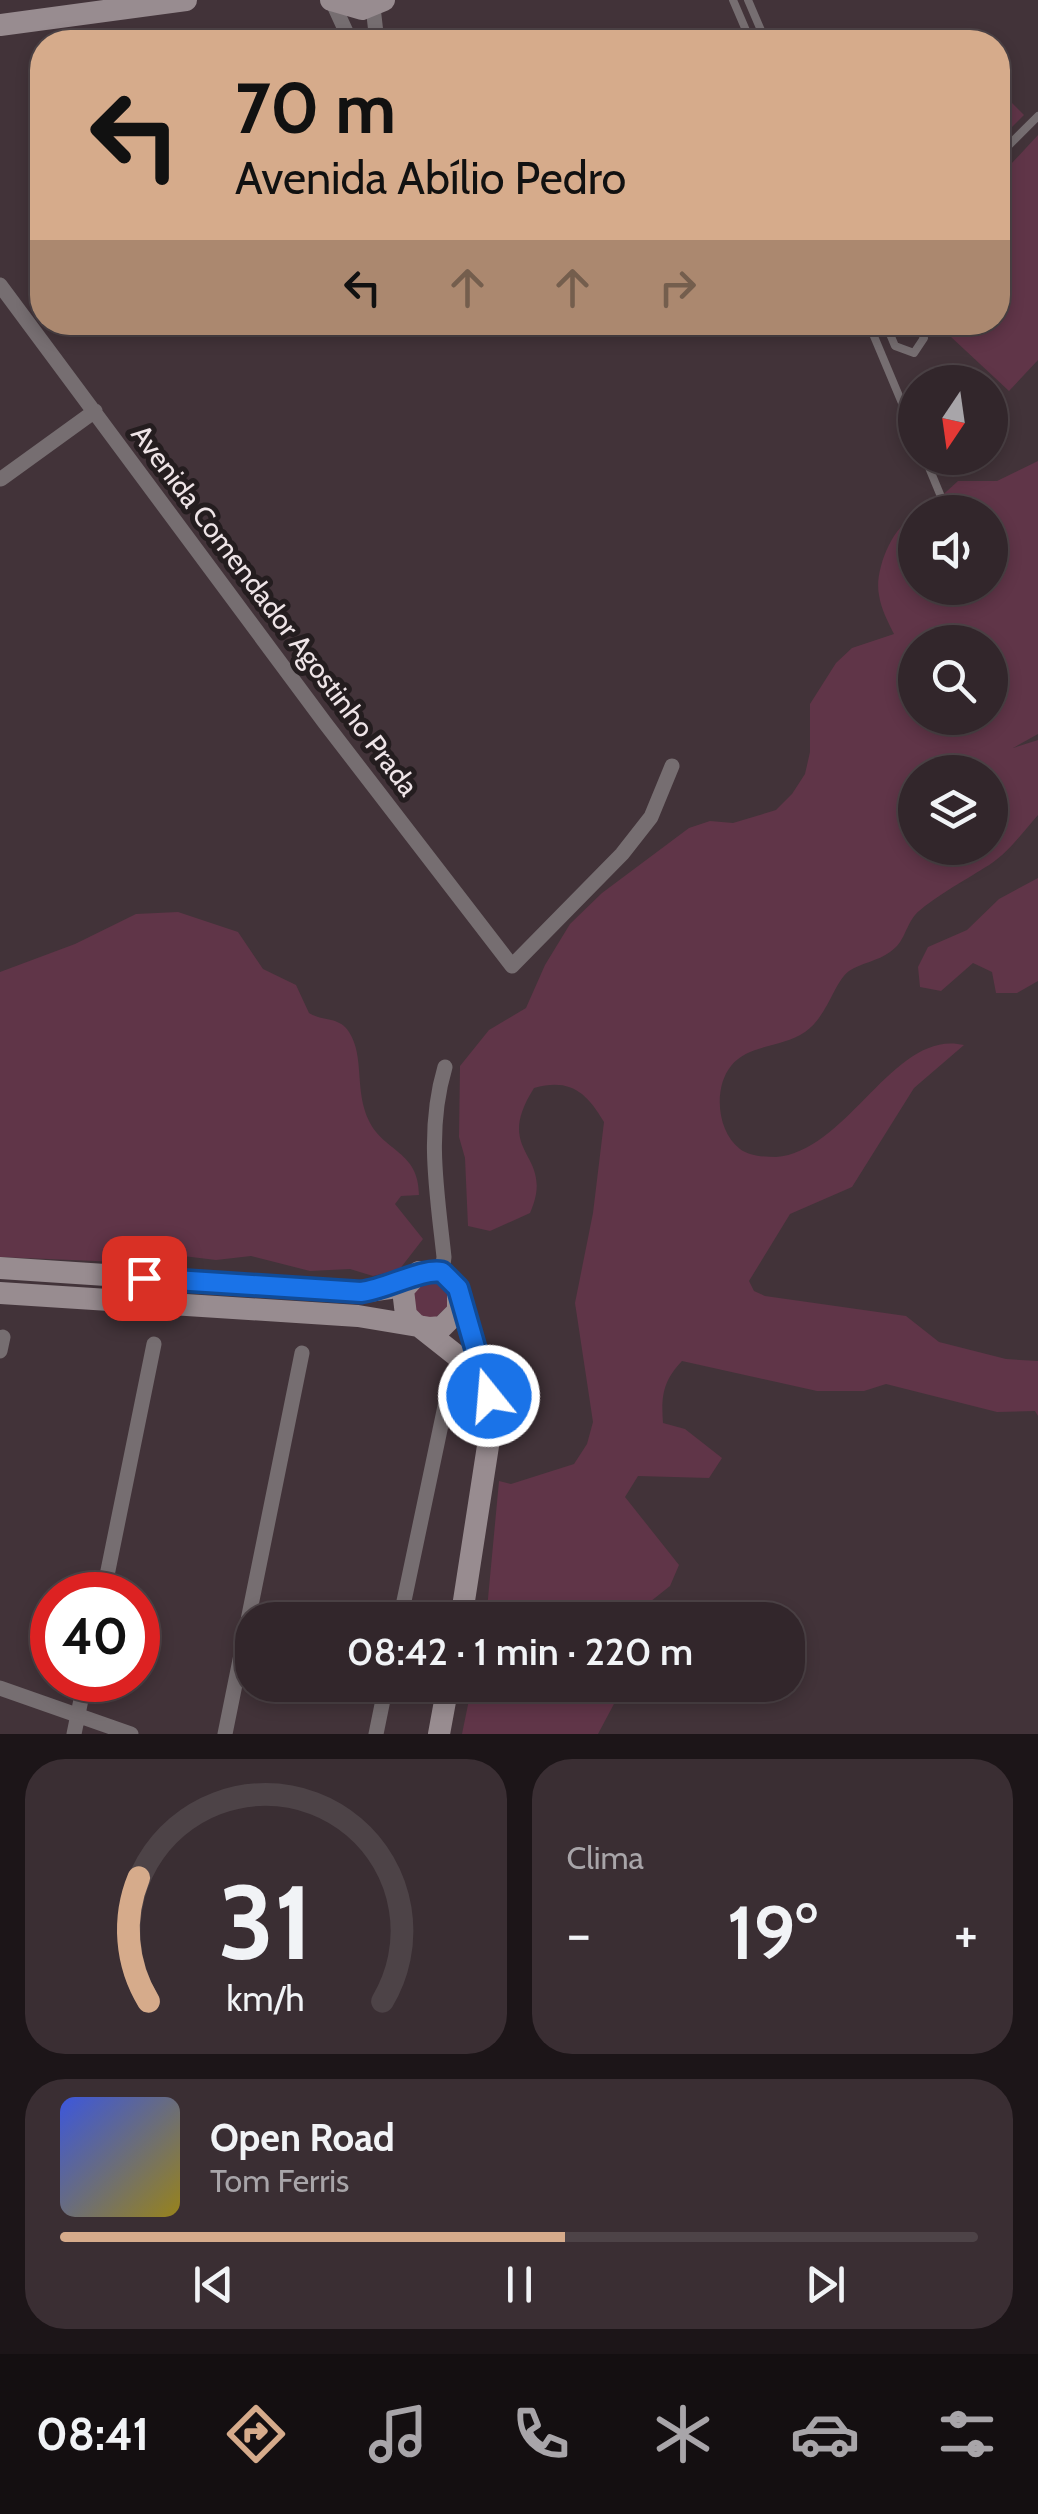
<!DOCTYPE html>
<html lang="pt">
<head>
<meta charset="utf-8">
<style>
	body { margin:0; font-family:Cabin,sans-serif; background:#3a2e33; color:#f1f3f6; height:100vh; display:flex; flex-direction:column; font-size:38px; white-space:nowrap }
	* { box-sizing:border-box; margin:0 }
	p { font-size:32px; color:#a8a5a9 }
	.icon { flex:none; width:55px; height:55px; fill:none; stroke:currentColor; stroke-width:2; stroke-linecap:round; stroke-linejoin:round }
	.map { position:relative; height:1734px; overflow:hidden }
	.panel { display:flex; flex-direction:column; gap:25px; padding:25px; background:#1c1518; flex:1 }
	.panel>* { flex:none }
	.top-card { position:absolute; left:30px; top:30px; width:980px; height:305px; border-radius:40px; box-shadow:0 5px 15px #0003,0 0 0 2px #4d4347; background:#d6ab8b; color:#111; overflow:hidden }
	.needle { width:65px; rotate:193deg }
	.controls { position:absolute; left:898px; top:365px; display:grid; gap:20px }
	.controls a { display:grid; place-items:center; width:110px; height:110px; border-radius:50%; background:#32262b; box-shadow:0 5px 15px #0003,0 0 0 2px #4d4347; font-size:50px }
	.speed { position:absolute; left:30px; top:1572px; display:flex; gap:20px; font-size:50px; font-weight:700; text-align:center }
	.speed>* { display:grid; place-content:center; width:130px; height:130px; border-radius:50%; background:#32262b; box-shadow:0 5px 15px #0003,0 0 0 2px #4d4347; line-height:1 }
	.speed .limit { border:15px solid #d22; background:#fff; color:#111 }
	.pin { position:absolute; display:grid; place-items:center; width:85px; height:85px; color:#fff; margin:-42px; border-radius:20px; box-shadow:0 5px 15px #0006 }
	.me { position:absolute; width:110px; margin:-55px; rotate:343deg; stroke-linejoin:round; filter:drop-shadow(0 0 8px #0008) }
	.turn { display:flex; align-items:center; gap:35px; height:210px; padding:0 40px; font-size:45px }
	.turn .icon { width:130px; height:130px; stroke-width:2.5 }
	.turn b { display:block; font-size:70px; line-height:85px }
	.lanes { display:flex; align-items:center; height:95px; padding:0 40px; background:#0003; justify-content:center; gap:50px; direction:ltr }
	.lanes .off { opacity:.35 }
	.big { font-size:75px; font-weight:600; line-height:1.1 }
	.panel .widget { flex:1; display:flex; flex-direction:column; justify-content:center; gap:15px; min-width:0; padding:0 35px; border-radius:40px; background:#3a2e33 }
	.panel .dial { align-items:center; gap:0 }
	.dial svg { height:260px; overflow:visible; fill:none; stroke:#4d4347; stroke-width:7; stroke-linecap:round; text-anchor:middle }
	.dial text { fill:#f1f3f6; stroke:none }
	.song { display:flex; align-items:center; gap:30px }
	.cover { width:120px; height:120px; border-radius:15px; background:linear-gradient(135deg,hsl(230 70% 55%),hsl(50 70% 35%)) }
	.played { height:10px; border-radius:5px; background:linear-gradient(90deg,#d6ab8b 55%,#4d4347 55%) }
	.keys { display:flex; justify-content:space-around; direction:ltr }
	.heat { display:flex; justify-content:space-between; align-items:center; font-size:55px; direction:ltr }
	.panel .tiles { flex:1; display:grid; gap:25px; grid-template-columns:1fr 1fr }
	.widget:last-child { grid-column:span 2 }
	.trip { position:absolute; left:235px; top:1602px; width:570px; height:100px; border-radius:40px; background:#32262b; box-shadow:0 5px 15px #0003,0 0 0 2px #4d4347; font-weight:600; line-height:100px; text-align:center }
	.menu { display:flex; height:160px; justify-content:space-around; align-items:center; background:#140f11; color:#a8a5a9 }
	.menu .icon { width:70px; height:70px }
	.menu .current { color:#d6ab8b }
	.menu b { font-size:45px; color:#f1f3f6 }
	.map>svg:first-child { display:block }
	.green { fill:#603548; fill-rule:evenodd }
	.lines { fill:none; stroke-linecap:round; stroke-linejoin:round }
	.lane { stroke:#766e71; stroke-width:8 }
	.street { stroke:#766e71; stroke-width:15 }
	.secondary { stroke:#988c90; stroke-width:22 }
	.route-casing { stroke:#114b97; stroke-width:25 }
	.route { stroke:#1a73e8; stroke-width:18 }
	.labels { text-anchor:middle; stroke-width:10; stroke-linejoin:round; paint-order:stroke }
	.street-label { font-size:28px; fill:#eee4e7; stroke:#241d1f }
</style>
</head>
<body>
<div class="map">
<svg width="1038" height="1734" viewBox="0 0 1038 1734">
	<rect width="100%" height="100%" fill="#423339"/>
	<path class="green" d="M998 89 1024 115 998 141Z
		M1038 135V360L1009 391 936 323 998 322V178Z
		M1038 461V734L1013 748 1038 740V815C1022 833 1006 856 984 868 967 879 929 900 915 915 905 927 905 942 890 952 878 961 861 963 849 971 834 982 828 1016 805 1032 782 1048 748 1044 731 1066 713 1088 717 1132 740 1149 749 1156 764 1157 776 1157 849 1151 894 1028 964 1045L914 1088 852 1187 790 1214 749 1281 754 1291 765 1296 906 1316 939 1342 1006 1359 1038 1361V1416L1035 1411 997 1412 886 1384 864 1391H817L682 1361C663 1381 661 1396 663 1423L685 1429 722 1458 709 1478 638 1476 625 1497 679 1565 670 1586 636 1613V1620H486L499 1481 511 1484 574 1464 587 1444 593 1422 575 1303 593 1213 604 1122C586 1091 569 1078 534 1088 491 1156 557 1152 530 1213L490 1231 468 1226 465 1158 459 1137 460 1066 489 1030 526 1008 545 965 570 924 602 893 689 828 710 821 733 823 776 810 792 794 805 774 810 752V704L836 663 852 648 894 634C888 622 881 609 879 595 874 572 892 525 915 517V588H990V512H924L958 481H997ZM915 642H990V718H915ZM915 772H990V848H915Z
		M1038 878V981L1017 993H996L992 972 973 963 941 991 920 987 918 967 928 947 967 930 999 899Z
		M178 912 238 932 263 969 296 985 309 1013C323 1022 339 1016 349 1032 365 1057 354 1090 369 1121 384 1152 419 1151 419 1195L401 1196 395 1204 423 1239 399 1270 373 1276 350 1269 310 1271 251 1256 216 1260 175 1255 119 1262 0 1257V972L75 944 136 914Z
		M425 1279 444 1284 451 1303 433 1320 414 1313 411 1293Z
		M472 1685H624L598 1734H462Z"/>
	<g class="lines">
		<path class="lane" d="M733 0 751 42
			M748 0 766 42
			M998 156 1038 116
			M868 322 915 434
			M885 322 895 346 914 353 924 338 916 322
			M925 458 942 499"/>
		<path class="street" d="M332 1 348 36
			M373 7 376 33
			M0 285 325 723 512 966 622 854 651 817 672 766
			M1 479 95 411
			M442 1272 444 1257C437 1192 426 1131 445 1067
			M0 1351 3 1337
			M103 1595 154 1344
			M400 1620 449 1387
			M0 1688 131 1734
			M74 1734 85 1680
			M225 1734 302 1353
			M376 1734 386 1685"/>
		<path class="secondary" d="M331 0 362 9 384 0
			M0 25 186 0
			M0 1268 361 1292 390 1288 410 1279
			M0 1293 358 1316 430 1328 442 1327 458 1311V1288L442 1272H419L403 1290 406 1315 415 1324
			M460 1299 489 1396 490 1433 461 1620
			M419 1326 481 1375
			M439 1734 448 1685"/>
	</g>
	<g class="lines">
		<defs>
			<path id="route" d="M144 1278 361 1292C387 1289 422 1268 442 1272L458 1288 489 1396"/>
		</defs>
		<use href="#route" class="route-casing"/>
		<use href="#route" class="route"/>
	</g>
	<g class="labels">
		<g class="street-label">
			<text transform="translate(275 610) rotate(53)" y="10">Avenida Comendador Agostinho Prada</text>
		</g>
	</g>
</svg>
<div class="controls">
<a><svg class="needle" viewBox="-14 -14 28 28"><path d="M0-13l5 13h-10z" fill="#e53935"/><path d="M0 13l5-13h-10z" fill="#a8a5a9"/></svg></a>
<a><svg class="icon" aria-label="sound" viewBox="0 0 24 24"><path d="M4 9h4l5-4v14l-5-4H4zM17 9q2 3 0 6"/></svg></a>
<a><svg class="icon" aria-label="search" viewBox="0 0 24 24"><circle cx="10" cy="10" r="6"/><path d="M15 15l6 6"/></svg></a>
<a><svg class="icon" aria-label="layers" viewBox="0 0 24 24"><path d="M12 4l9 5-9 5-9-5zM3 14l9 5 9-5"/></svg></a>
</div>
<div class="speed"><div class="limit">40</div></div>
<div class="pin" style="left:144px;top:1278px;background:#d93025"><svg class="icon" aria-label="arrive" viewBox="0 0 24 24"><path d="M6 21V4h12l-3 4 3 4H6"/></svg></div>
<svg class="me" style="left:489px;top:1396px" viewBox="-20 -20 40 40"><circle r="17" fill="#1a73e8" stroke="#fff" stroke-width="3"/><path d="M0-11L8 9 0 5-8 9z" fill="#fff"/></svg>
<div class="trip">08:42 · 1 min · 220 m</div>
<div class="top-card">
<div class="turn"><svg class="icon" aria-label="left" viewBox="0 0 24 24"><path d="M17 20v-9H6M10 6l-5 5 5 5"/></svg><div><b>70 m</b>Avenida Abílio Pedro</div></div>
<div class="lanes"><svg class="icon" aria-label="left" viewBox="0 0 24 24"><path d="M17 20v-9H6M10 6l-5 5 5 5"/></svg><svg class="icon off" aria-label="ahead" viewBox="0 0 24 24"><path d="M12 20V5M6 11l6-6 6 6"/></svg><svg class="icon off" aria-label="ahead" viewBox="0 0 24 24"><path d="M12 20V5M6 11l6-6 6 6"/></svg><svg class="icon off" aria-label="right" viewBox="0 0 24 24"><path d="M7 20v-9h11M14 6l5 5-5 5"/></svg></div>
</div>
</div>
<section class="panel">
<div class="tiles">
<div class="widget dial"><svg viewBox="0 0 100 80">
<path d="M14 69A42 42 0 1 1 86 69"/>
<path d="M14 69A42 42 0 0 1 11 31" stroke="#d6ab8b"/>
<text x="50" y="56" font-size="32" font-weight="700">31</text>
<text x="50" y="72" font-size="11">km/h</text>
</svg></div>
<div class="widget"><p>Clima</p>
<div class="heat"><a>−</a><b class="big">19°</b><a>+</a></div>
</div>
<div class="widget">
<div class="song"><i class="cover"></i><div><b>Open Road</b><p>Tom Ferris</p></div></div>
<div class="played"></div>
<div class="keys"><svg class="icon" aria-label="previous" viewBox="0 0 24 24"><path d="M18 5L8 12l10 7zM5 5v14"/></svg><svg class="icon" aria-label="pause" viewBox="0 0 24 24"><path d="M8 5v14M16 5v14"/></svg><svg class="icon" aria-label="next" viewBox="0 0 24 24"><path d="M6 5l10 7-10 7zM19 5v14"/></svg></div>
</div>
</div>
</section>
<nav class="menu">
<b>08:41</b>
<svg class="icon current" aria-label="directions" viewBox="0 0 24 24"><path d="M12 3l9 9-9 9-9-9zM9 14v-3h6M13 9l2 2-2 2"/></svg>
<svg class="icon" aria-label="music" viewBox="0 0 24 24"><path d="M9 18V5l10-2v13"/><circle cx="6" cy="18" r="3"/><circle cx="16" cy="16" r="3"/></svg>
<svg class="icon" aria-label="phone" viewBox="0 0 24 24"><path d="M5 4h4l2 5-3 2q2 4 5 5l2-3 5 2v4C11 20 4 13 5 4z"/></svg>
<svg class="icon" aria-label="climate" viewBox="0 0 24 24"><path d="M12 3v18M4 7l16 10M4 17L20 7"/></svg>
<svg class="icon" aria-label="car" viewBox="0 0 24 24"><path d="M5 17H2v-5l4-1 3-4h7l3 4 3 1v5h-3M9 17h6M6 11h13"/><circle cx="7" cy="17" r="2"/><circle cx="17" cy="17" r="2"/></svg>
<svg class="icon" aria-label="filters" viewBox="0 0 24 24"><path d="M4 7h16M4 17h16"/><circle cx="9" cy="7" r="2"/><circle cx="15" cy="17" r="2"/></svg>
</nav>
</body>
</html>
